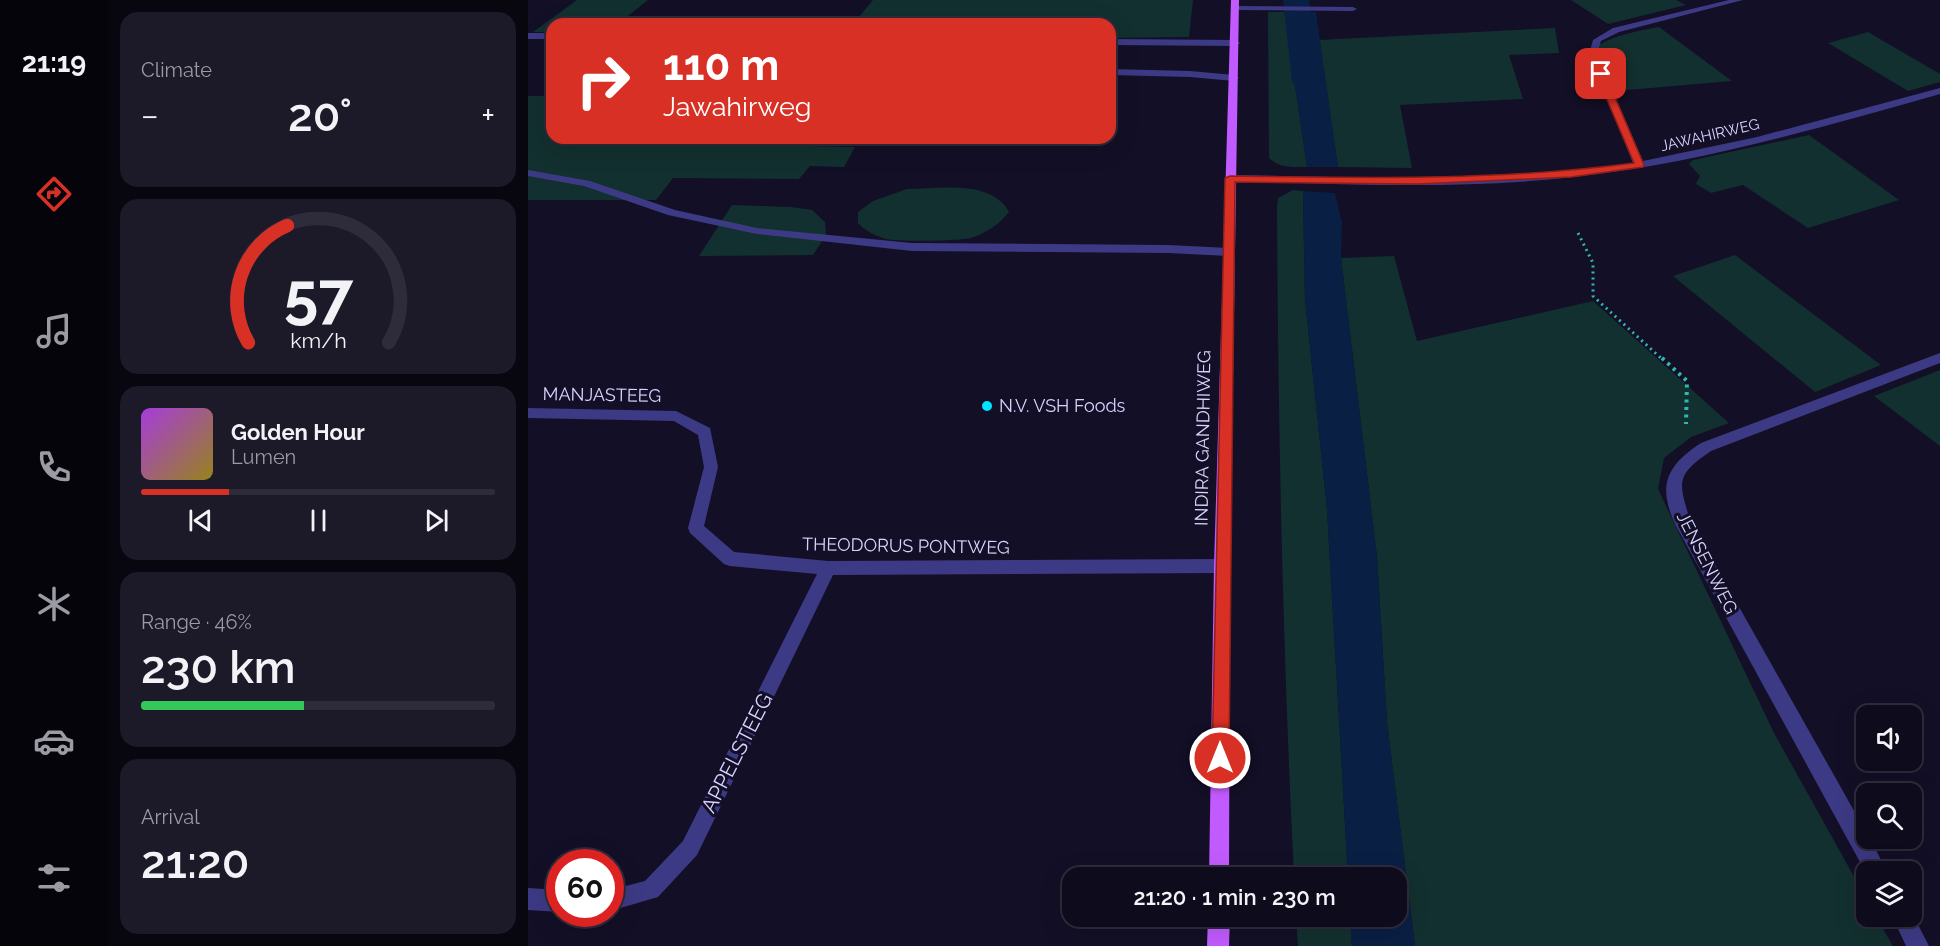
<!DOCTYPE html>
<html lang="en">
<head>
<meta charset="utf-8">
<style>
	body { margin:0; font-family:Raleway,sans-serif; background:#1c1929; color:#f1f3f6; height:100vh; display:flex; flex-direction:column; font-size:22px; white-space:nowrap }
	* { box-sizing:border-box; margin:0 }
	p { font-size:20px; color:#9b9ba3 }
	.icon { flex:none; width:33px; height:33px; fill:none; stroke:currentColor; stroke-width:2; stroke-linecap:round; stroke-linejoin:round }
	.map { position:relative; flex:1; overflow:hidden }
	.sheet { display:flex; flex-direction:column; gap:12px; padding:12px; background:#08060f; width:420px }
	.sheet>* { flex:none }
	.top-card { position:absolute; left:18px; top:18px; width:570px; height:126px; border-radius:18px; box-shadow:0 6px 24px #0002,0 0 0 2px #2e2b3b; background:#d93025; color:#fff; overflow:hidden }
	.buttons { position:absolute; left:1328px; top:705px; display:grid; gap:12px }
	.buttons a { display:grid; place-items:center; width:66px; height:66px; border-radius:12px; background:#0e0b1c; box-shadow:0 6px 24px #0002,0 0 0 2px #2e2b3b; font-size:30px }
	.speed { position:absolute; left:18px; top:849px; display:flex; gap:12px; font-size:30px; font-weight:700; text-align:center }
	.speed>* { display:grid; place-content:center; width:78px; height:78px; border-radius:50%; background:#0e0b1c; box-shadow:0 6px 24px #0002,0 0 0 2px #2e2b3b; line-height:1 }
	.speed .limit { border:9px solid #d22; background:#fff; color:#111 }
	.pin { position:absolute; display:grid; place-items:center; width:51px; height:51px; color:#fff; margin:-26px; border-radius:12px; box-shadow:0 3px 9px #0006 }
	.me { position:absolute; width:66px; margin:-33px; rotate:0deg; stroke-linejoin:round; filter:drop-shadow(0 0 4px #0008) }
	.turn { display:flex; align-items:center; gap:21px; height:126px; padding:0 18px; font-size:27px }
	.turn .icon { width:78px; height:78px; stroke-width:2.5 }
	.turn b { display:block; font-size:42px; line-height:51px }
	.big { font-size:45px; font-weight:600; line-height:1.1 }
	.sheet .card { flex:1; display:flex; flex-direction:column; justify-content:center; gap:9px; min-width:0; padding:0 21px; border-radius:18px; background:#1c1929 }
	.sheet .dial { align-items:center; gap:0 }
	.dial svg { height:156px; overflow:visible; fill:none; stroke:#2e2b3b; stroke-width:7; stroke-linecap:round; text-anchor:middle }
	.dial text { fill:#f1f3f6; stroke:none }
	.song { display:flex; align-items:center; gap:18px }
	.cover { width:72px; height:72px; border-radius:9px; background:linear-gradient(135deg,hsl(280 70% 55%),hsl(50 70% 35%)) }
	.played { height:6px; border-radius:3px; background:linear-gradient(90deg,#d93025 25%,#2e2b3b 25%) }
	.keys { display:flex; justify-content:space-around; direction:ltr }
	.heat { display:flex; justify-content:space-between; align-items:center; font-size:33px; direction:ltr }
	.charge { height:9px; border-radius:4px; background:linear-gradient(90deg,#34c759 46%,#2e2b3b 0) }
	.trip { position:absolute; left:534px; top:867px; width:345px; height:60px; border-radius:18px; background:#0e0b1c; box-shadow:0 6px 24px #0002,0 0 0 2px #2e2b3b; font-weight:600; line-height:60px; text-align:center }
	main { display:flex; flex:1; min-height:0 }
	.dock { display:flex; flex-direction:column; width:108px; justify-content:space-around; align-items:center; background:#06040b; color:#9b9ba3 }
	.dock .icon { width:42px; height:42px }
	.dock .current { color:#d93025 }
	.dock b { font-size:27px; color:#f1f3f6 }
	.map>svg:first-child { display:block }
	.green { fill:#12302f }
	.water { fill:#0a1f44 }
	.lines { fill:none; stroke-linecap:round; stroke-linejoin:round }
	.canal { fill:#0a1f44; fill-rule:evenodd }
	.path-far1 { stroke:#2fb8b0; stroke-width:3; stroke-dasharray:2 4; stroke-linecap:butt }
	.path { stroke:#2fb8b0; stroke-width:4; stroke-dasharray:3 4.5; stroke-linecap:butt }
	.minor { fill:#3d3a85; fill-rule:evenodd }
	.major { fill:#c25bff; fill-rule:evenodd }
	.route { fill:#d93025; stroke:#8d1f18; stroke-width:1.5 }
	.poi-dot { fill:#00e5ff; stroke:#130f26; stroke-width:2 }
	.labels { text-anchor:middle; stroke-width:6; stroke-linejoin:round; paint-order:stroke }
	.far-street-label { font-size:15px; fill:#d9d4ff; stroke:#130f26 }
	.street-label { font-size:18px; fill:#d9d4ff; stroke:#130f26 }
	.poi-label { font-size:18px; fill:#d9d4ff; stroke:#130f26; text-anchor:start }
	.near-street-label { font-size:21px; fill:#d9d4ff; stroke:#130f26 }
</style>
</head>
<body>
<main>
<nav class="dock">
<b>21:19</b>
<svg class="icon current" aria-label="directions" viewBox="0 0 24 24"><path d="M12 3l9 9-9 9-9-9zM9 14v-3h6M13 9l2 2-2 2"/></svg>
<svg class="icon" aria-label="music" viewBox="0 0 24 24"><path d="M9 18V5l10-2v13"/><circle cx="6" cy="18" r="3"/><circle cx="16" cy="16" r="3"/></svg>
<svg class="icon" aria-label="phone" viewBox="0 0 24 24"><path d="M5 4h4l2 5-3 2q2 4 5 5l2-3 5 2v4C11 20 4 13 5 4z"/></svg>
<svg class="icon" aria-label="climate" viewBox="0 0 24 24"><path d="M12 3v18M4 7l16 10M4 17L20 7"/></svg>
<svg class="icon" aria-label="car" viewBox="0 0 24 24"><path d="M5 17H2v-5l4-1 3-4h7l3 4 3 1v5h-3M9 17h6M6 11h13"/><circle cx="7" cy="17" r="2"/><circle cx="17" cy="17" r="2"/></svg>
<svg class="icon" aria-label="filters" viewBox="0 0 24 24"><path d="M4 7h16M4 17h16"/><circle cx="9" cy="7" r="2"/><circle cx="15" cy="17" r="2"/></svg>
</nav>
<section class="sheet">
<div class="card"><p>Climate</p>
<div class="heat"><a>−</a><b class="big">20°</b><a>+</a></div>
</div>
<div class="card dial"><svg viewBox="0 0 100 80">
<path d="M14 69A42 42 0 1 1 86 69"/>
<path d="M14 69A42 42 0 0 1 34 9" stroke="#d93025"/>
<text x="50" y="56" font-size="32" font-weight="700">57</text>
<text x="50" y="72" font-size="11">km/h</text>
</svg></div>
<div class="card">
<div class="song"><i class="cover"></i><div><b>Golden Hour</b><p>Lumen</p></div></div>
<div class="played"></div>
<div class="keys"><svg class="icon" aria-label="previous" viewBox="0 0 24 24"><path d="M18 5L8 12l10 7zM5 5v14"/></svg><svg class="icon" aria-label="pause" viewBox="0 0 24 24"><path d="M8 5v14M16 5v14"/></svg><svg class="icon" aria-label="next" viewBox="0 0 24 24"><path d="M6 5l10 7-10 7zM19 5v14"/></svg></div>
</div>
<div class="card"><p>Range · 46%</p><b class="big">230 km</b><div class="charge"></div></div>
<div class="card"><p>Arrival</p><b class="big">21:20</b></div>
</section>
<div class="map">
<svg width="1412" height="946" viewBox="0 0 1412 946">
	<rect width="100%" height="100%" fill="#130f26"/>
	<path class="green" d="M49 0H120L90 24H24V32H5Z
		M345 0H665L661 37 582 38V24H325Z
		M1043 0H1148L1158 5 1080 24Z
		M740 12H760L763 58 779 167C764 167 752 168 741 158Z
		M1131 27 1204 81 1076 92C1072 83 1063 71 1062 61 1058 39 1115 30 1131 27Z
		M1027 28 1031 53 981 55 995 99 872 105 884 168 810 167 791 40Z
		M1340 32 1412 74V82L1380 91 1300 43Z
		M0 96H24V138H284L279 146 327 147 316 167 282 166 271 179 145 178 128 200H0Z
		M1281 135 1371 200 1280 228 1215 185 1183 193 1168 184 1172 176 1161 164 1165 160Z
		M379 189C411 189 463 179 481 212 472 224 458 233 443 238 428 241 373 242 358 239 348 236 337 231 330 223V212L345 201Z
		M765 190 775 191 777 299 799 509 820 877H766C755 654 750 431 749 208L750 198Z
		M204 205 263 207 284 210 297 222 298 235 285 255 171 256Z
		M1207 255 1353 365 1287 392 1145 276Z
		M866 256 889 341 1065 301 1201 423 1163 437 1136 458 1130 489 1246 733 1338 898V916L1348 917 1365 946H887L859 723 849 557 813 258Z
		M1412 370V446L1346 396Z
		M768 917H822L824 946H770Z"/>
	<path class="water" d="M760 12H788L810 167H779L763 58Z
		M775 191 807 193 814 223 813 258 849 557 859 723 887 946H824L822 917 868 916V878L820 877 799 509 777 299Z"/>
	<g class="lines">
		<path class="canal" d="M755 0H781L794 81 790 88 779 90 768 88 764 81Z"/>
		<path class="path-far1" d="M1050 233 1065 263V296L1135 360"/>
		<path class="path" d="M1134 358 1159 381 1158 424"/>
		<path class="minor" d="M1201 0H1215L1091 32 1073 41 1069 54 1115 161 1229 137 1412 88V94C1291 128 1171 163 1046 177 932 190 816 184 702 181L697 178 702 175C836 177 972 185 1105 163L1061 54 1065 40 1085 28Z
			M704 6 825 7 829 9 825 11 707 10 703 8Z
			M0 33H24V39H0Z
			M582 39 708 40 712 43 708 46 582 45Z
			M582 69 662 71 706 75 711 78 706 81 662 77 582 75Z
			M0 170 62 181 147 210 229 228 384 243 640 245 701 248 707 252 701 256 640 253 384 251 229 234 140 215 56 186 0 176Z
			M1412 353V363L1183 451C1148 475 1150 481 1162 520L1338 832V838H1342L1359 872 1338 873 1148 526C1129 486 1138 466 1173 443Z
			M0 408 148 411 182 428 190 467 176 526 206 552 300 561 694 559 700 561 702 566 700 571 694 573 305 575 169 855 130 897 82 911V890L117 881 155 841 289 574 202 566 196 564 162 533 160 528 176 467 170 435 146 421 0 418Z
			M0 888 32 890V912L0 910Z
			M1383 911 1401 946H1378L1364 916H1383Z"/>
		<path class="major" d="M703 0H711L702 566 701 878H681L686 566Z
			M680 916H702L701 946H679Z"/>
	</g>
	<path class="route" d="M1073 72 1077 74 1116 165 1115 167 1043 177 890 184 707 182 701 758 699 764 692 766 686 764 684 758 697 178 702 176C837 178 972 181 1106 163L1068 74Z"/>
	<circle class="poi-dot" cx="459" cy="406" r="6"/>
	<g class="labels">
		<g class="far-street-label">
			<text transform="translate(1182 135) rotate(-13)" y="5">JAWAHIRWEG</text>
		</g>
		<g class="street-label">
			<text transform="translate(74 395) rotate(1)" y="6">MANJASTEEG</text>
			<text transform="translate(675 438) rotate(-89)" y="6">INDIRA GANDHIWEG</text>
			<text transform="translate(378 546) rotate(1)" y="6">THEODORUS PONTWEG</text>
			<text transform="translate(1179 563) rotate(63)" y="6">JENSENWEG</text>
		</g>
		<g class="poi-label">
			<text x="471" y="412">N.V. VSH Foods</text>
		</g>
		<g class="near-street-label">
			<text transform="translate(209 753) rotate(-63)" y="7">APPELSTEEG</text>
		</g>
	</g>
</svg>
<div class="buttons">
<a><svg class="icon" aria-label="sound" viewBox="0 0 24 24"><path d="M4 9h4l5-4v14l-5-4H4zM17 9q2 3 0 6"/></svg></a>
<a><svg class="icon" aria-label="search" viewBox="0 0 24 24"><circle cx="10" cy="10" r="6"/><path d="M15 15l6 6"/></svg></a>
<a><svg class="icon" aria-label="layers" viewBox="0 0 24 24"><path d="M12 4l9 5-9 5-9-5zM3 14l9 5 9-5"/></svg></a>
</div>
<div class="speed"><div class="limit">60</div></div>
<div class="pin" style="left:1073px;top:74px;background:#d93025"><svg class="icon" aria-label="arrive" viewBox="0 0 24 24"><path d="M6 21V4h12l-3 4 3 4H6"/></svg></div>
<svg class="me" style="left:692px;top:758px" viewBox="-20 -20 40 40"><circle r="17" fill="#d93025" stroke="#fff" stroke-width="3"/><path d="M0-11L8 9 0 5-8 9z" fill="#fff"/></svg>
<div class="trip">21:20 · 1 min · 230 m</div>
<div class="top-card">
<div class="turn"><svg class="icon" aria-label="right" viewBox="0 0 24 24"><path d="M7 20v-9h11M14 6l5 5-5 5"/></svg><div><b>110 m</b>Jawahirweg</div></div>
</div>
</div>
</main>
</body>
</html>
